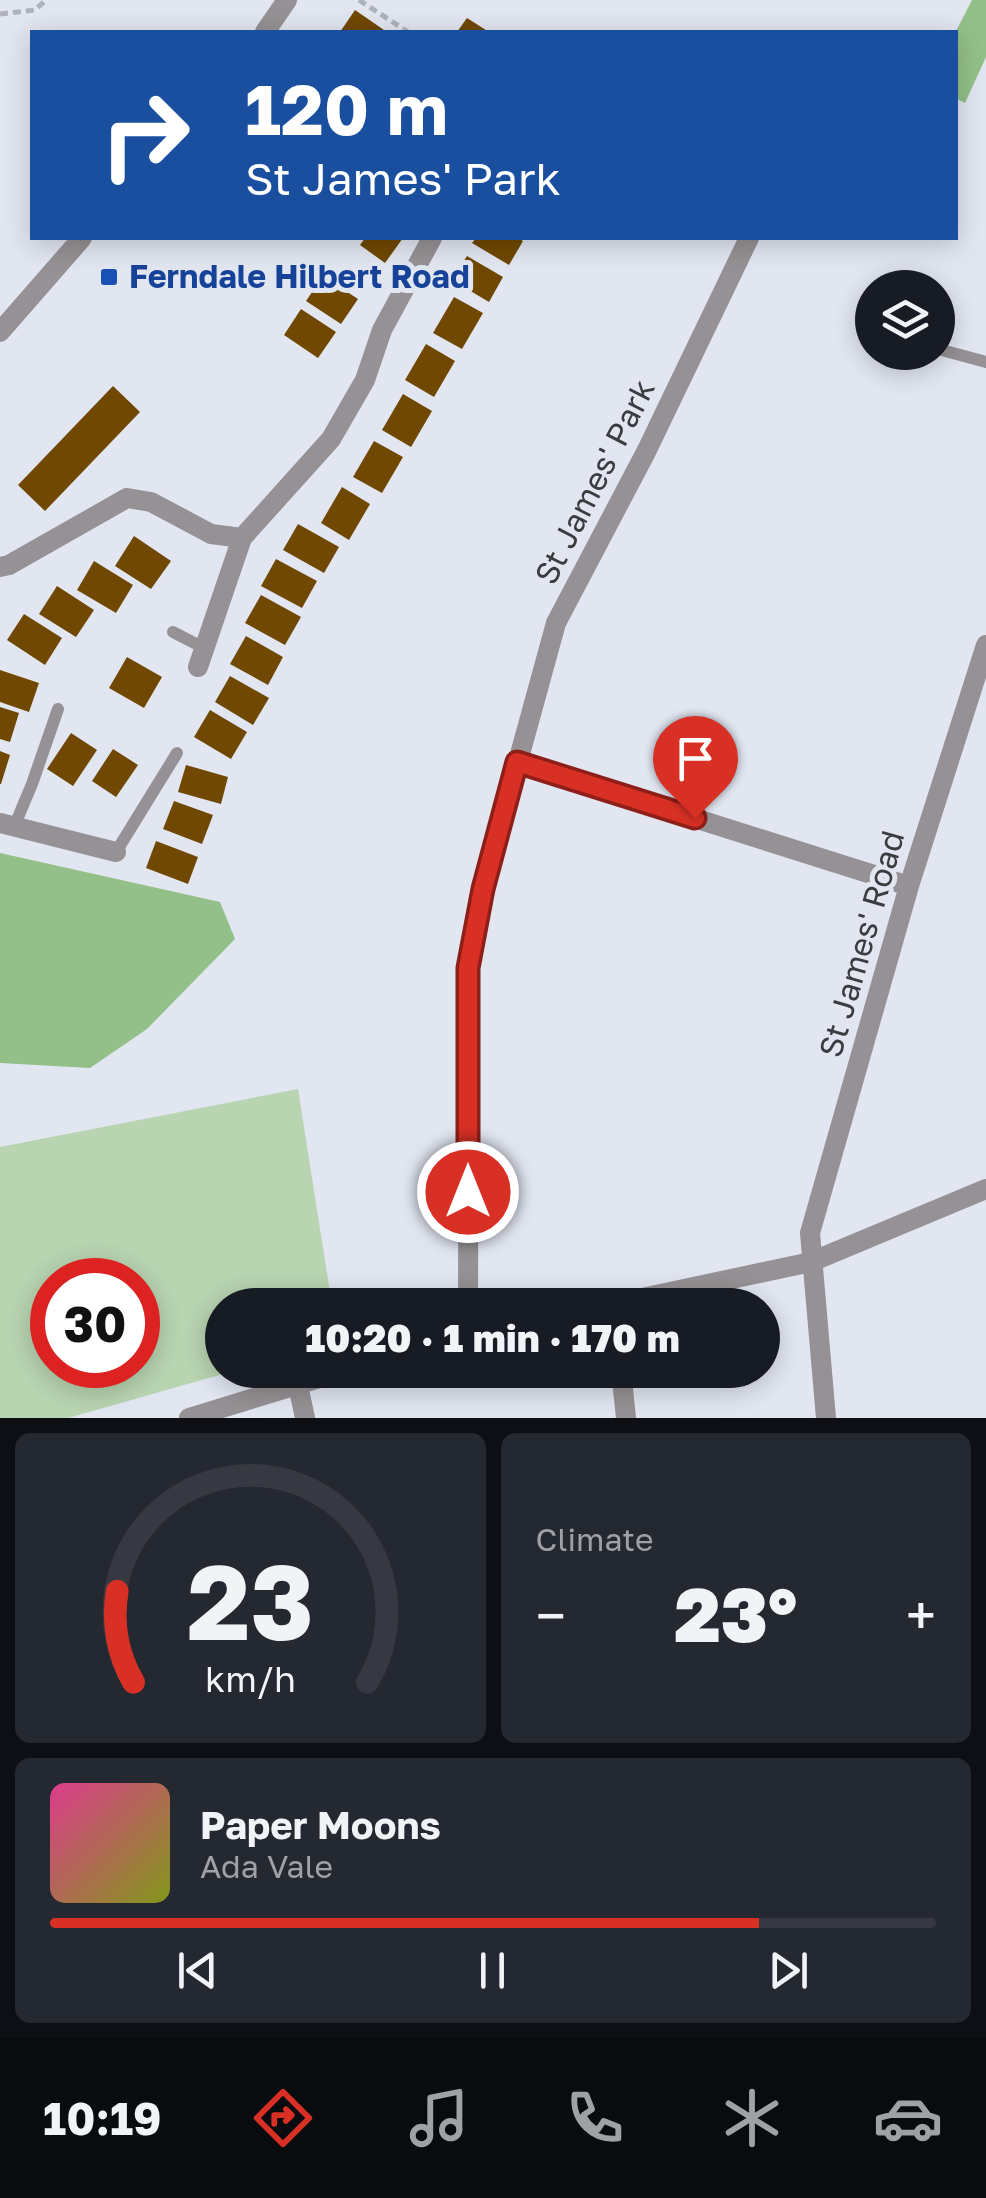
<!DOCTYPE html>
<html lang="en">
<head>
<meta charset="utf-8">
<style>
	body { margin:0; font-family:"Golos Text",sans-serif; background:#242831; color:#f1f3f6; height:100vh; display:flex; flex-direction:column; font-size:38px; white-space:nowrap }
	* { box-sizing:border-box; margin:0 }
	p { font-size:32px; color:#9ea1a6 }
	.icon { flex:none; width:55px; height:55px; fill:none; stroke:currentColor; stroke-width:2; stroke-linecap:round; stroke-linejoin:round }
	.map { position:relative; height:1418px; overflow:hidden }
	.sheet { display:flex; flex-direction:column; gap:15px; padding:15px; background:#0d0f14; flex:1 }
	.sheet>* { flex:none }
	.top-card { position:absolute; left:30px; top:30px; width:928px; height:210px; border-radius:0px; box-shadow:0 5px 25px #0003; background:#1a4fa0; color:#fff; overflow:hidden }
	.fabs { position:absolute; left:855px; top:270px; display:grid; gap:20px }
	.fabs a { display:grid; place-items:center; width:100px; height:100px; border-radius:50%; background:#171b24; box-shadow:0 5px 25px #0003; font-size:50px }
	.speed { position:absolute; left:30px; top:1258px; display:flex; gap:20px; font-size:50px; font-weight:700; text-align:center }
	.speed>* { display:grid; place-content:center; width:130px; height:130px; border-radius:50%; background:#171b24; box-shadow:0 5px 25px #0003; line-height:1 }
	.speed .limit { border:15px solid #d22; background:#fff; color:#111 }
	.pin { position:absolute; display:grid; place-items:center; width:85px; height:85px; color:#fff; margin:-102px -42px; border-radius:50% 50% 50% 0; rotate:-45deg; box-shadow:0 0 10px #0007 }
	.pin .icon { rotate:45deg }
	.me { position:absolute; width:110px; margin:-55px; rotate:0deg; stroke-linejoin:round; filter:drop-shadow(0 0 8px #0008) }
	.turn { display:flex; align-items:center; gap:35px; height:210px; padding:0 50px; font-size:45px }
	.turn .icon { width:130px; height:130px; stroke-width:2.5 }
	.turn b { display:block; font-size:70px; line-height:85px }
	.big { font-size:75px; font-weight:800; line-height:1.1 }
	.sheet .card { flex:1; display:flex; flex-direction:column; justify-content:center; gap:15px; min-width:0; padding:0 35px; border-radius:15px; background:#242831 }
	.sheet .dial { align-items:center; gap:0 }
	.dial svg { height:260px; overflow:visible; fill:none; stroke:#363941; stroke-width:7; stroke-linecap:round; text-anchor:middle }
	.dial text { fill:#f1f3f6; stroke:none }
	.song { display:flex; align-items:center; gap:30px }
	.cover { width:120px; height:120px; border-radius:15px; background:linear-gradient(135deg,hsl(330 70% 55%),hsl(70 70% 35%)) }
	.played { height:10px; border-radius:5px; background:linear-gradient(90deg,#d93025 80%,#363941 80%) }
	.keys { display:flex; justify-content:space-around; direction:ltr }
	.heat { display:flex; justify-content:space-between; align-items:center; font-size:55px; direction:ltr }
	.sheet .tiles { flex:1; display:grid; gap:15px; grid-template-columns:1fr 1fr }
	.card:last-child { grid-column:span 2 }
	.trip { position:absolute; left:205px; top:1288px; width:575px; height:100px; border-radius:50px; background:#171b24; box-shadow:0 5px 25px #0003; font-weight:800; line-height:100px; text-align:center }
	.tabs { display:flex; height:160px; justify-content:space-around; align-items:center; background:#090b0e; color:#9ea1a6 }
	.tabs .icon { width:70px; height:70px }
	.tabs .selected { color:#d93025 }
	.tabs b { font-size:45px; color:#f1f3f6 }
	.map>svg:first-child { display:block }
	.green { fill:#b8d4b1; fill-rule:evenodd }
	.forest { fill:#93c088 }
	.building { fill:#704802 }
	.lines { fill:none; stroke-linecap:round; stroke-linejoin:round }
	.path { stroke:#aeb2bb; stroke-width:5; stroke-dasharray:8 5; stroke-linecap:butt }
	.lane { stroke:#959194; stroke-width:12 }
	.street { stroke:#959194; stroke-width:20 }
	.route-casing { stroke:#8d1f18; stroke-width:25 }
	.route { stroke:#d93025; stroke-width:18 }
	.transit-dot { fill:#1a4fb4; stroke:#e1e6f1; stroke-width:4 }
	.labels { text-anchor:middle; stroke-width:10; stroke-linejoin:round; paint-order:stroke }
	.transit-label { font-size:32px; font-weight:bold; fill:#164399; stroke:#e1e6f1; text-anchor:start }
	.street-label { font-size:32px; fill:#3a3c40; stroke:#e1e6f1 }
</style>
</head>
<body>
<div class="map">
<svg width="986" height="1418" viewBox="0 0 986 1418">
	<rect width="100%" height="100%" fill="#e1e6f1"/>
	<path class="green" d="M298 1089 332 1305H222V1370H237L68 1418H0V1147ZM53 1280H138V1365H52Z"/>
	<path class="forest" d="M972 0H986V57L965 103 955 98V33Z
		M0 853 220 902 235 939 147 1029 90 1068 0 1063Z"/>
	<path class="building" d="M355 10 384 30 382 32H340Z
		M467 18 489 32H457Z
		M365 238H403L385 263 360 245Z
		M476 238H518L523 241 509 265 472 243Z
		M467 256 503 277 489 302 452 280Z
		M323 276 358 299 341 324 306 301Z
		M454 297 483 313 462 349 433 333Z
		M301 309 336 332 318 358 284 335Z
		M426 344 455 361 434 397 405 380Z
		M113 386 140 412 45 511 18 485Z
		M403 394 432 411 411 447 382 430Z
		M374 441 403 457 382 493 353 477Z
		M342 487 370 504 349 540 321 523Z
		M298 524 339 547 324 573 283 550Z
		M134 536 171 561 151 589 115 566Z
		M276 559 317 581 302 608 261 586Z
		M94 561 133 585 116 613 77 590Z
		M57 586 94 610 76 637 39 614Z
		M261 595 301 617 285 645 245 623Z
		M24 614 62 638 45 665 7 640Z
		M246 636 283 657 268 685 230 664Z
		M127 657 162 677 144 708 109 688Z
		M0 670 39 683 29 712 0 702Z
		M230 676 269 698 253 725 215 702Z
		M0 707 19 713 10 742 0 739Z
		M210 710 247 732 231 759 194 737Z
		M71 733 97 750 73 786 47 769Z
		M113 749 138 765 116 797 92 781Z
		M0 751 10 755 1 784H0Z
		M186 765 228 777 221 804 178 792Z
		M174 801 213 815 202 844 163 829Z
		M156 841 198 857 188 884 146 868Z"/>
	<g class="lines">
		<path class="path" d="M359 0 408 32
			M0 14 35 10 46 0"/>
		<path class="lane" d="M938 349 986 362
			M173 632 204 648
			M14 827 32 784 58 709
			M116 852 177 753"/>
		<path class="street" d="M265 32 287 0
			M0 332 82 238
			M0 567 9 565 127 498 151 502 211 534 242 538 331 439 365 380 382 330 432 238
			M198 667 242 538
			M517 762 909 886
			M0 823 116 852
			M468 1305 469 968 483 889 556 623 646 452 749 238
			M609 1305 811 1262 986 1189
			M621 1370 626 1418
			M298 1385 305 1418
			M189 1418 346 1370
			M826 1418 810 1233 909 886 986 645"/>
	</g>
	<g class="lines">
		<defs>
			<path id="route" d="M468 1192V968L483 889 517 762 695 818"/>
		</defs>
		<use href="#route" class="route-casing"/>
		<use href="#route" class="route"/>
	</g>
	<rect class="transit-dot" x="99" y="267" width="20" height="20" rx="5"/>
	<g class="labels">
		<g class="transit-label">
			<text x="129" y="288">Ferndale Hilbert Road</text>
		</g>
		<g class="street-label">
			<text transform="translate(595 482) rotate(-63)" y="11">St James' Park</text>
			<text transform="translate(862 944) rotate(-74)" y="11">St James' Road</text>
		</g>
	</g>
</svg>
<div class="fabs">
<a><svg class="icon" aria-label="layers" viewBox="0 0 24 24"><path d="M12 4l9 5-9 5-9-5zM3 14l9 5 9-5"/></svg></a>
</div>
<div class="speed"><div class="limit">30</div></div>
<div class="pin" style="left:695px;top:818px;background:#d93025"><svg class="icon" aria-label="arrive" viewBox="0 0 24 24"><path d="M6 21V4h12l-3 4 3 4H6"/></svg></div>
<svg class="me" style="left:468px;top:1192px" viewBox="-20 -20 40 40"><circle r="17" fill="#d93025" stroke="#fff" stroke-width="3"/><path d="M0-11L8 9 0 5-8 9z" fill="#fff"/></svg>
<div class="trip">10:20 · 1 min · 170 m</div>
<div class="top-card">
<div class="turn"><svg class="icon" aria-label="right" viewBox="0 0 24 24"><path d="M7 20v-9h11M14 6l5 5-5 5"/></svg><div><b>120 m</b>St James' Park</div></div>
</div>
</div>
<section class="sheet">
<div class="tiles">
<div class="card dial"><svg viewBox="0 0 100 80">
<path d="M14 69A42 42 0 1 1 86 69"/>
<path d="M14 69A42 42 0 0 1 9 41" stroke="#d93025"/>
<text x="50" y="56" font-size="32" font-weight="700">23</text>
<text x="50" y="72" font-size="11">km/h</text>
</svg></div>
<div class="card"><p>Climate</p>
<div class="heat"><a>−</a><b class="big">23°</b><a>+</a></div>
</div>
<div class="card">
<div class="song"><i class="cover"></i><div><b>Paper Moons</b><p>Ada Vale</p></div></div>
<div class="played"></div>
<div class="keys"><svg class="icon" aria-label="previous" viewBox="0 0 24 24"><path d="M18 5L8 12l10 7zM5 5v14"/></svg><svg class="icon" aria-label="pause" viewBox="0 0 24 24"><path d="M8 5v14M16 5v14"/></svg><svg class="icon" aria-label="next" viewBox="0 0 24 24"><path d="M6 5l10 7-10 7zM19 5v14"/></svg></div>
</div>
</div>
</section>
<nav class="tabs">
<b>10:19</b>
<svg class="icon selected" aria-label="directions" viewBox="0 0 24 24"><path d="M12 3l9 9-9 9-9-9zM9 14v-3h6M13 9l2 2-2 2"/></svg>
<svg class="icon" aria-label="music" viewBox="0 0 24 24"><path d="M9 18V5l10-2v13"/><circle cx="6" cy="18" r="3"/><circle cx="16" cy="16" r="3"/></svg>
<svg class="icon" aria-label="phone" viewBox="0 0 24 24"><path d="M5 4h4l2 5-3 2q2 4 5 5l2-3 5 2v4C11 20 4 13 5 4z"/></svg>
<svg class="icon" aria-label="climate" viewBox="0 0 24 24"><path d="M12 3v18M4 7l16 10M4 17L20 7"/></svg>
<svg class="icon" aria-label="car" viewBox="0 0 24 24"><path d="M5 17H2v-5l4-1 3-4h7l3 4 3 1v5h-3M9 17h6M6 11h13"/><circle cx="7" cy="17" r="2"/><circle cx="17" cy="17" r="2"/></svg>
</nav>
</body>
</html>
